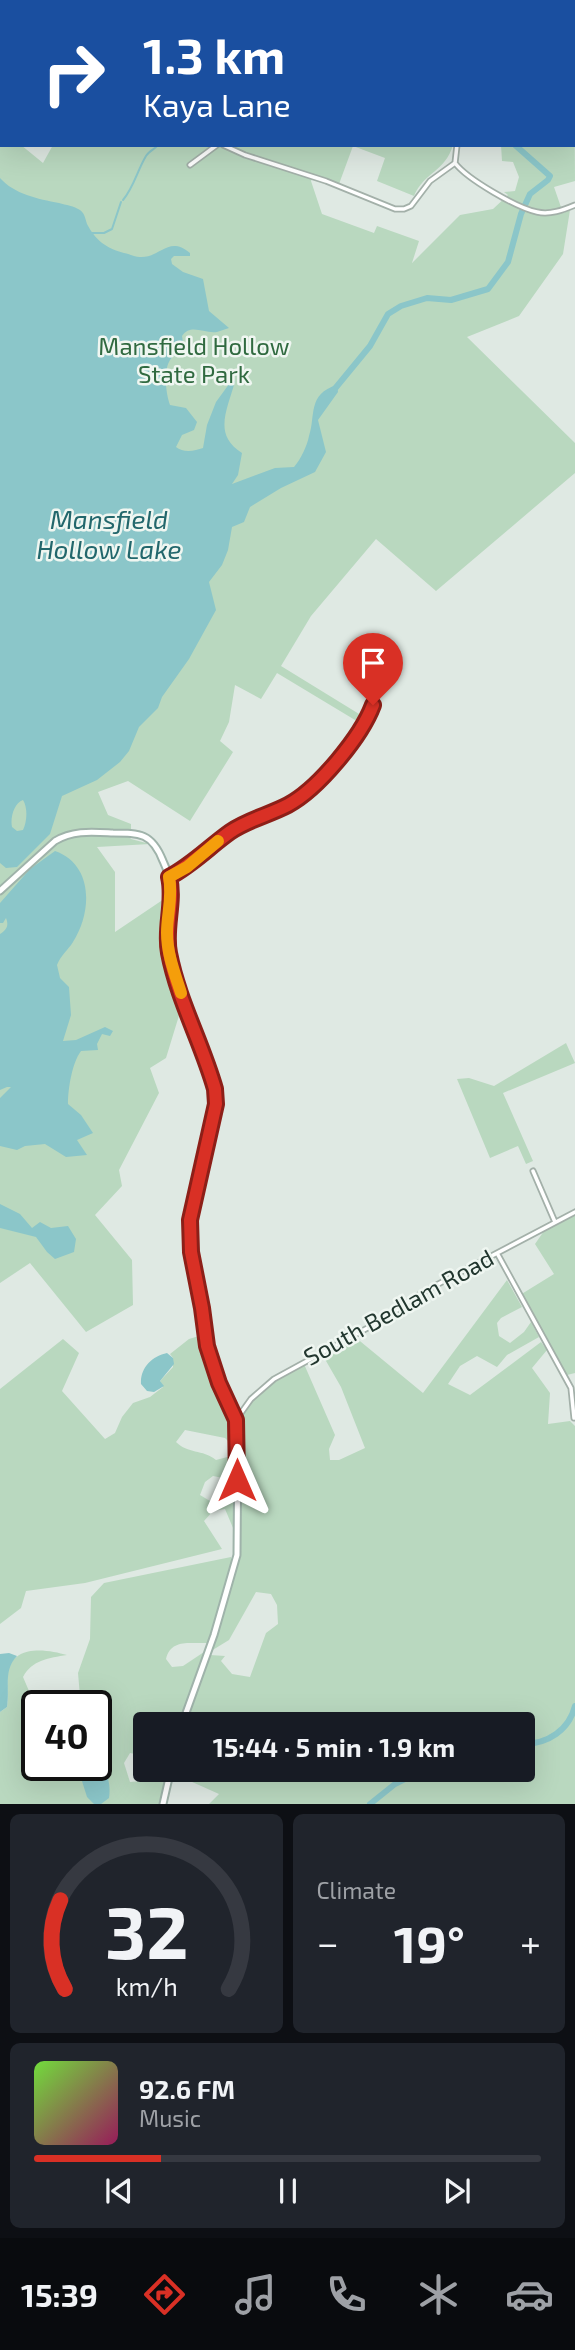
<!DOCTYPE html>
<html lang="en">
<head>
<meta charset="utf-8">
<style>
	body { margin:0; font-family:"Exo 2",sans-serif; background:#20242c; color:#f1f3f6; height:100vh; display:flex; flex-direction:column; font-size:26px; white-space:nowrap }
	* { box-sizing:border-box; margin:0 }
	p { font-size:23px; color:#9ea1a6 }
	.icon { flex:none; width:38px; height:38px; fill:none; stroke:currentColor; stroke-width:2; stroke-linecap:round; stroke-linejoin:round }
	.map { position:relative; height:1804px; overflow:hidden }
	.side { display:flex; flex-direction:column; gap:10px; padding:10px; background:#0d0f14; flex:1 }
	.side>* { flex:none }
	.top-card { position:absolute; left:0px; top:0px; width:576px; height:147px; box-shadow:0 7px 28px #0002; background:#1a4fa0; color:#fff; overflow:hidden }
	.speed { position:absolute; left:21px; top:1690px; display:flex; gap:14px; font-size:35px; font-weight:700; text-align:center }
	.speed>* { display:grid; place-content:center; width:91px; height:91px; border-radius:50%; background:#171b24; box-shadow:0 7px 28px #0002; line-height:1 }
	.speed .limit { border:4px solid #111; border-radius:10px; background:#fff; color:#111 }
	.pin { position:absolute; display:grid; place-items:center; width:60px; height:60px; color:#fff; margin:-72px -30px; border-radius:50% 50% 50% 0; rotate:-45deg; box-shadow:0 0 7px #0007 }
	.pin .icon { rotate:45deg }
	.me { position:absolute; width:77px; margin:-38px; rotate:0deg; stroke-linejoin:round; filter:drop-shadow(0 0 5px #0008) }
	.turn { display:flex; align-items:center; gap:24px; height:147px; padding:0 28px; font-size:32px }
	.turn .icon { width:91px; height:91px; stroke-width:2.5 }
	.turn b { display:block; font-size:49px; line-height:60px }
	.big { font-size:52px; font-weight:700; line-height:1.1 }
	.side .card { flex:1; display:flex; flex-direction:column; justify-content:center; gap:10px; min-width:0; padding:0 24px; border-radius:10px; background:#20242c }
	.side .dial { align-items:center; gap:0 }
	.dial svg { height:182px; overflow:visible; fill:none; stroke:#363941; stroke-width:7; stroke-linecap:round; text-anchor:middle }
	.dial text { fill:#f1f3f6; stroke:none }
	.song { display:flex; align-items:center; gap:21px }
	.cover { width:84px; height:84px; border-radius:10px; background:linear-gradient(135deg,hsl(100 70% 55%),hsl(330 70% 35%)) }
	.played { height:7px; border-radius:4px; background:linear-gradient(90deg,#d93025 25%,#363941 25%) }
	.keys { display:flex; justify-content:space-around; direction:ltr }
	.heat { display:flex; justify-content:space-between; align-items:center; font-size:38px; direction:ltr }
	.side .tiles { flex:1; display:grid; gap:10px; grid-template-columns:1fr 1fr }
	.card:last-child { grid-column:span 2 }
	.trip { position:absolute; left:133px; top:1712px; width:402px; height:70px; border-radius:7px; background:#171b24; box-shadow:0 7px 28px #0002; font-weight:700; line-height:70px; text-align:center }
	.dock { display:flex; height:112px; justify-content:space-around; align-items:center; background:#090b0e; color:#9ea1a6 }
	.dock .icon { width:49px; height:49px }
	.dock .active { color:#d93025 }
	.dock b { font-size:32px; color:#f1f3f6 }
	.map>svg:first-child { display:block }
	.green { fill:#b9d8bf }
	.water { fill:#8bc6c9; fill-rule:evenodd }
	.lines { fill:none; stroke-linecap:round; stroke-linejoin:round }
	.stream { stroke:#8bc6c9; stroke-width:2 }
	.river { stroke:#8bc6c9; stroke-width:6 }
	.street-casing { stroke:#a3b0a9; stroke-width:7 }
	.secondary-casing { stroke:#9fb3aa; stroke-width:9 }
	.street { stroke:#fff; stroke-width:3.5 }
	.secondary { stroke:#fff; stroke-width:5 }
	.route-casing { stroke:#8d1f18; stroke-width:18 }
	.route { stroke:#d93025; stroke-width:12 }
	.slow { stroke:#f59e0b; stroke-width:12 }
	.labels { text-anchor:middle; stroke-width:5; stroke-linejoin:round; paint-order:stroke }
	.park-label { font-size:24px; fill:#306a40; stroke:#eff6f1 }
	.street-label { font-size:24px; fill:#22372f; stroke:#eff6f1 }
	.water-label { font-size:26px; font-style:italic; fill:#22676c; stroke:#eff6f1 }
</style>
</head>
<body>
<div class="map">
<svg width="575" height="1804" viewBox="0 0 575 1804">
	<rect width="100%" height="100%" fill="#dfe9e3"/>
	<path class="green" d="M574 32 575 181 554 187 563 213 570 210 563 254 519 316 467 337 575 443V473L436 591 376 539 311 616 281 666 364 717 360 723 277 673 261 699 235 685 229 722 220 741 233 752 190 821 128 781 98 792 108 815 131 824V829H124L131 839 150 844 97 847 115 872V932L167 897 164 949 181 1009 166 1058 150 1068 159 1093 119 1170 122 1186 95 1215 132 1260 133 1305 86 1332 30 1263 0 1283V128L2 145H21L43 163 53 145H453C445 172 424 172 414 196L377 181 385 158 353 146 339 184 314 174 311 181 322 214 374 233 377 226 419 241 412 263 460 215 493 209 508 195 504 192 515 191 519 177 513 162 502 161 501 145H574Z
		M566 1043 575 1063 503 1093 533 1161 526 1164 518 1146 490 1158 457 1079 469 1078 494 1086Z
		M575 1215V1373L567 1375 520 1295 554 1274 535 1244 544 1231Z
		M507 1280 522 1307 501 1318 497 1323 499 1336 510 1343 524 1332 531 1322 539 1337 507 1355 497 1367 477 1356 460 1366 448 1384 470 1395 541 1342 547 1350 532 1368 550 1393 548 1424 570 1421 575 1426V1804H209L219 1794 172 1773 173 1769H523V1724H185L191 1700 210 1655 225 1656 221 1661 232 1674 250 1677 266 1633 278 1624 277 1605 271 1594 256 1592 229 1640 211 1651 239 1554 240 1427C243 1397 281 1378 304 1364L335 1435 329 1449 330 1460H339L365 1448 341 1387 322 1354 355 1337 423 1393Z
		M199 1336 203 1338C206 1349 208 1360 212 1370 221 1398 235 1419 235 1448L225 1438 185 1430 176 1442C188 1454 202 1449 216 1460L235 1455V1477L223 1478 213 1476 205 1482 200 1495 210 1501 223 1487 235 1482 236 1535 225 1509 213 1511 204 1521 222 1549 85 1583 26 1591 21 1608 0 1624V1389L63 1339 79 1353 62 1391 105 1439 115 1433 122 1417 133 1403 150 1397 163 1387 160 1381 173 1367V1358L170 1354 189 1339Z
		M231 1557 232 1564 208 1643C191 1644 171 1638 166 1659L172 1667 183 1666 207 1650 180 1724H145V1756L130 1753 124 1763 130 1782 143 1781 147 1769H168L161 1804H0V1712L7 1707C9 1695 6 1684 8 1673 12 1644 47 1649 67 1655 49 1658 32 1660 23 1677L29 1691 42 1706H37V1766H96V1706H73L80 1696 78 1673 90 1639 91 1597 104 1583Z"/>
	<path class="water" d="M0 178C14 194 38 199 59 203 66 205 74 206 80 210 85 214 85 218 87 224 96 241 106 248 124 253 129 254 135 257 140 257 161 258 168 235 190 253V256H174L171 259 172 264 183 272 203 279 209 311 229 328C225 329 221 331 217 332 204 334 191 323 182 336 185 349 176 351 170 360 163 371 166 394 170 405L186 408 197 422 194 430 182 435 176 447C183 453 195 451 203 448L207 425 216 402 232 380 235 381C228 409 212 434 242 453L238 475 232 484 275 468 294 467C301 459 307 446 309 436 316 416 307 394 337 385L338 392 318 420 326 452 315 472 281 488 250 507 244 522 232 527 228 550 222 565 209 582 216 610 189 659 162 697 158 708 139 727 129 751 120 762 97 780 62 796 50 834 17 867 6 868 0 863ZM23 800C28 808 27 822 23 830L17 831 12 827C10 818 14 803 23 800Z
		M55 851C94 865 92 912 73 942 68 950 61 955 57 965L60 978 69 987 71 1015 63 1041 76 1040 105 1027 113 1031 110 1036 102 1034 97 1044 98 1050 81 1051C72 1063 68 1089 68 1104L81 1115 93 1133 77 1140 87 1155 66 1157 45 1144 25 1146 17 1150 0 1146V1098L11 1087H7L0 1090V934C7 930 9 925 6 918L3 923H0V903L30 869Z
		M0 1204 20 1214 32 1228 40 1222 51 1228 68 1226 76 1239 74 1252 55 1259 47 1252 36 1237 0 1228Z
		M167 1353 173 1358 174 1364 160 1381 164 1386 154 1392 147 1391 141 1384C140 1368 152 1356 167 1353Z
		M9 1653 17 1656C3 1670 10 1688 7 1707L0 1712V1654Z
		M96 1762C108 1770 111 1785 109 1798L101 1804H94L87 1797 82 1781 85 1773 93 1772Z"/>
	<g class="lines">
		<path class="stream" d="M123 200C134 187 137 171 146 156 149 151 155 149 158 145
			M91 233H104L112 229 121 202"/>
		<path class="river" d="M574 60 575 61
			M333 391 370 346 388 314 401 306 427 298 451 300 488 289 508 262 521 214 530 194 548 180 550 176 515 145
			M523 1744C548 1744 569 1730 575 1706
			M370 1804 395 1784 425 1769"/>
		<defs>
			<path id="street" d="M223 145 245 155 326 181 395 209H404L411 206 430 181 455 163
				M457 145 455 163C467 179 517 208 537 212 550 215 563 210 575 205
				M190 165 217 145
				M169 877C192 865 209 847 230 833 249 819 272 814 292 803 319 787 363 734 373 705
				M533 1171 555 1222
				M497 1253 571 1388 574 1418
				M236 1420 251 1399 274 1379 384 1319 415 1297 442 1282 575 1212"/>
			<path id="secondary" d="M262 0 267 2
				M50 2 53 0
				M493 2 498 0
				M0 35 2 34
				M0 891 55 841C73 830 92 832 113 833 140 833 152 833 163 861 166 868 169 874 170 881 174 906 164 931 170 956 181 1002 201 1044 215 1089L216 1104 190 1220 191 1252 202 1308 207 1345 219 1383 236 1420 238 1436 237 1555 214 1635 182 1724
				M163 1804 171 1769"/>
		</defs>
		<use href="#street" class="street-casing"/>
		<use href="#secondary" class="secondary-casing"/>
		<use href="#street" class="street"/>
		<use href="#secondary" class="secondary"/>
	</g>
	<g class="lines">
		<defs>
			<path id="route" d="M237 1480 236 1420 219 1383 207 1346 202 1308 191 1252 190 1220 216 1104 215 1089C202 1043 178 1000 169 953 164 928 175 902 169 877 192 865 209 847 230 832 247 820 269 815 288 805 318 789 361 737 373 705"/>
		</defs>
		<use href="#route" class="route-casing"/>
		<use href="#route" class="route"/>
		<path class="slow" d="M181 993C175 974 167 954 167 933 167 914 173 896 169 877L187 867 218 841"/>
	</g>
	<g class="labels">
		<g class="park-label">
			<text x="194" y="355">Mansfield Hollow<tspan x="194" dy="28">State Park</tspan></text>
		</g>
		<g class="street-label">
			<text transform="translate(399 1308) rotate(-29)" y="8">South Bedlam Road</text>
		</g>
		<g class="water-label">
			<text x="109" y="529">Mansfield<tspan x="109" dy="30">Hollow Lake</tspan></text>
		</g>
	</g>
</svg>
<div class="speed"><div class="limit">40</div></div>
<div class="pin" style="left:373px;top:705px;background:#d93025"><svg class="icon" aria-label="arrive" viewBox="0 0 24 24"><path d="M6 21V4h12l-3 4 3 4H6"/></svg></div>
<svg class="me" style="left:237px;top:1480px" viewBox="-20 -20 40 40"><path d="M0-17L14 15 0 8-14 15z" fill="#d93025" stroke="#fff" stroke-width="4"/></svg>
<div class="trip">15:44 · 5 min · 1.9 km</div>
<div class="top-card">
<div class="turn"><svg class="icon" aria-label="right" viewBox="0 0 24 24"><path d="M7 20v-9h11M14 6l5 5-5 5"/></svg><div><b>1.3 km</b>Kaya Lane</div></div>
</div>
</div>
<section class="side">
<div class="tiles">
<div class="card dial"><svg viewBox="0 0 100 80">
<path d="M14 69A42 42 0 1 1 86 69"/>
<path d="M14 69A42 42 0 0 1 12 30" stroke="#d93025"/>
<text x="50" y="56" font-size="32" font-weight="700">32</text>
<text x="50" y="72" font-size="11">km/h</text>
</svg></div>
<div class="card"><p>Climate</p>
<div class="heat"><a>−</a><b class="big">19°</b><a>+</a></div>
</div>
<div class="card">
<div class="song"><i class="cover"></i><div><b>92.6 FM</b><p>Music</p></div></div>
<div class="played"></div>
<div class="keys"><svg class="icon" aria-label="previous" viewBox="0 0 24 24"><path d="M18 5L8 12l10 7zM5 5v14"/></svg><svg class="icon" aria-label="pause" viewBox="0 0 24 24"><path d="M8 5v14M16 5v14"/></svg><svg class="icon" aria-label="next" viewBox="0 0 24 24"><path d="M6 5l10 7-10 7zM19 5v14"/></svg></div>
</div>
</div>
</section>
<nav class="dock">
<b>15:39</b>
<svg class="icon active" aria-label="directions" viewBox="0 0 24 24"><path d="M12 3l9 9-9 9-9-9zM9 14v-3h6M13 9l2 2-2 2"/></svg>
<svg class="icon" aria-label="music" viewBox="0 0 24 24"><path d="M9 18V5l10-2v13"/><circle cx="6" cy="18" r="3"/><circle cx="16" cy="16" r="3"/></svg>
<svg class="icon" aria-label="phone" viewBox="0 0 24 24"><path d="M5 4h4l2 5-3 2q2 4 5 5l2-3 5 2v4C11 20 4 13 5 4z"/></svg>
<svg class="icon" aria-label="climate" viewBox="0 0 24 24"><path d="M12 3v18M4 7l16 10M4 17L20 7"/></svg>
<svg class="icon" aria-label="car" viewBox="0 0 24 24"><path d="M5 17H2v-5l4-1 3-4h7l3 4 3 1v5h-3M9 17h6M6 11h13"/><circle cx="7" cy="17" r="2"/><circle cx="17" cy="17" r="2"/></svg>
</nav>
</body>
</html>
